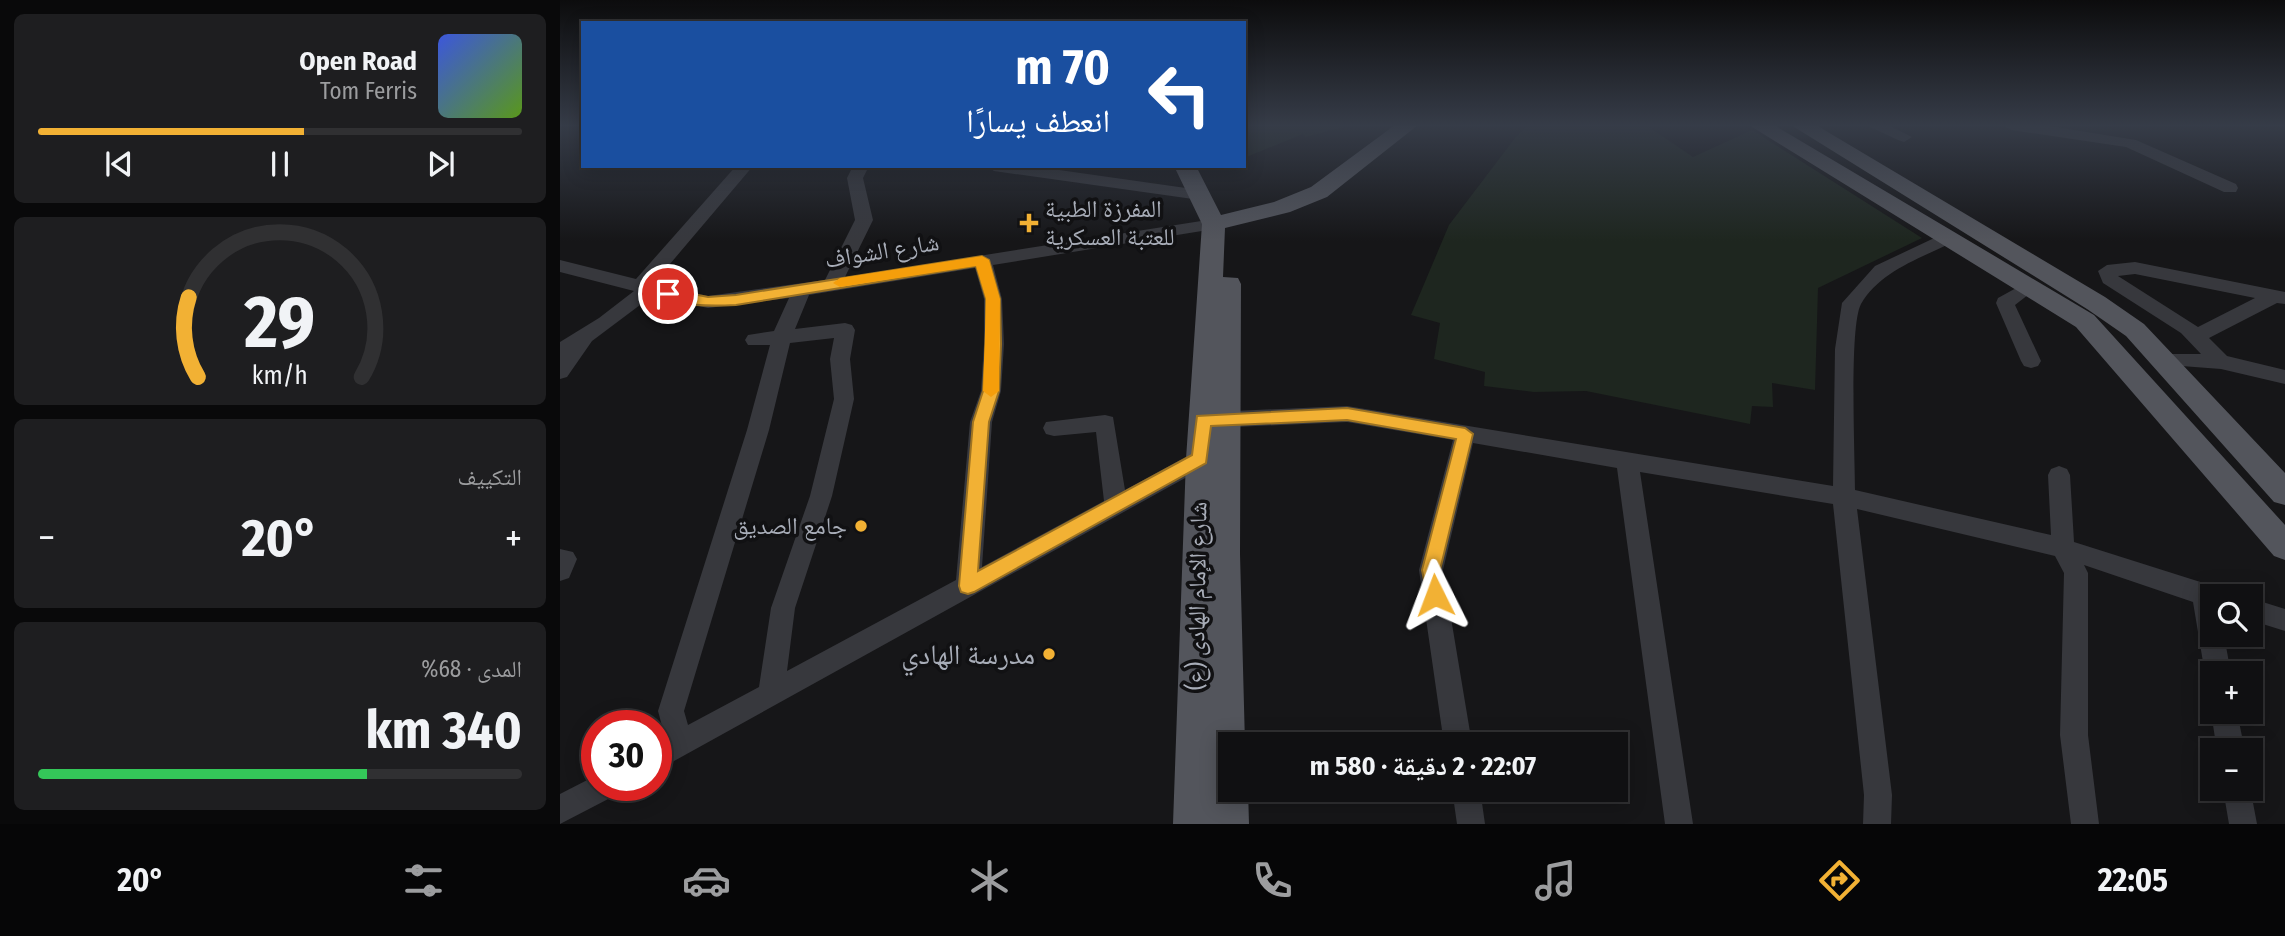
<!DOCTYPE html>
<html lang="ar">
<head>
<meta charset="utf-8">
<style>
	body { margin:0; font-family:"Fira Sans Condensed","Noto Naskh Arabic",sans-serif; background:#1e1e20; color:#f1f3f6; direction:rtl; height:100vh; display:flex; flex-direction:column; font-size:26px; white-space:nowrap }
	* { box-sizing:border-box; margin:0 }
	p { font-size:23px; color:#9c9d9f }
	.icon { flex:none; width:38px; height:38px; fill:none; stroke:currentColor; stroke-width:2; stroke-linecap:round; stroke-linejoin:round }
	.map { position:relative; flex:1; overflow:hidden; direction:ltr }
	.sheet { display:flex; flex-direction:column; gap:14px; padding:14px; background:#09090a; width:560px }
	.sheet>* { flex:none }
	.guide { position:absolute; left:21px; top:21px; width:665px; height:147px; border-radius:0px; box-shadow:0 4px 18px #0003,0 0 0 2px #303032; direction:rtl; background:#1a4fa0; color:#fff; overflow:hidden }
	.buttons { position:absolute; left:1640px; top:584px; display:grid; gap:14px }
	.buttons a { display:grid; place-items:center; width:63px; height:63px; border-radius:0px; background:#101012; box-shadow:0 4px 18px #0003,0 0 0 2px #303032; font-size:35px }
	.speed { position:absolute; left:21px; top:710px; display:flex; gap:14px; font-size:35px; font-weight:700; text-align:center }
	.speed>* { display:grid; place-content:center; width:91px; height:91px; border-radius:50%; background:#101012; box-shadow:0 4px 18px #0003,0 0 0 2px #303032; line-height:1 }
	.speed .limit { border:10px solid #d22; background:#fff; color:#111 }
	.pin { position:absolute; display:grid; place-items:center; width:60px; height:60px; color:#fff; margin:-30px; border:4px solid #fff; border-radius:50%; box-shadow:0 2px 7px #0007 }
	.me { position:absolute; width:77px; margin:-38px; rotate:357deg; stroke-linejoin:round; filter:drop-shadow(0 0 5px #0008) }
	.turn { display:flex; align-items:center; gap:24px; height:147px; padding:0 21px; font-size:32px }
	.turn .icon { width:91px; height:91px; stroke-width:2.5 }
	.turn b { display:block; font-size:49px; line-height:60px }
	.big { font-size:52px; font-weight:700; line-height:1.1 }
	.sheet .widget { flex:1; display:flex; flex-direction:column; justify-content:center; gap:10px; min-width:0; padding:0 24px; border-radius:10px; background:#1e1e20 }
	.sheet .dial { align-items:center; gap:0 }
	.dial svg { height:182px; overflow:visible; fill:none; stroke:#303032; stroke-width:7; stroke-linecap:round; text-anchor:middle }
	.dial text { fill:#f1f3f6; stroke:none }
	.song { display:flex; align-items:center; gap:21px }
	.cover { width:84px; height:84px; border-radius:10px; background:linear-gradient(135deg,hsl(230 70% 55%),hsl(90 70% 35%)) }
	.played { height:7px; border-radius:4px; background:linear-gradient(90deg,#f2b134 55%,#303032 55%) }
	.keys { display:flex; justify-content:space-around; direction:ltr }
	.heat { display:flex; justify-content:space-between; align-items:center; font-size:38px; direction:ltr }
	.charge { height:10px; border-radius:5px; background:linear-gradient(90deg,#34c759 68%,#303032 0) }
	.trip { position:absolute; left:658px; top:732px; width:410px; height:70px; border-radius:0px; background:#101012; box-shadow:0 4px 18px #0003,0 0 0 2px #303032; font-weight:700; line-height:70px; text-align:center; direction:rtl }
	.tab-bar { display:flex; height:112px; justify-content:space-around; align-items:center; background:#060607; color:#9c9d9f }
	.tab-bar .icon { width:49px; height:49px }
	.tab-bar .current { color:#f2b134 }
	.tab-bar b { font-size:32px; color:#f1f3f6 }
	main { display:flex; flex:1; min-height:0 }
	.map>svg:first-child { display:block }
	.green { fill:#1e261f }
	.lines { fill:none; stroke-linecap:round; stroke-linejoin:round }
	.minor { fill:#37383d; fill-rule:evenodd }
	.major { fill:#53555c; fill-rule:evenodd }
	.route { fill:#f2b134; stroke:#9d7322; stroke-width:2 }
	.slow { fill:#f59e0b }
	.poi-dot { fill:#f2b134; stroke:#111113; stroke-width:2.5 }
	.labels { text-anchor:middle; stroke-width:7; stroke-linejoin:round; paint-order:stroke }
	.poi-label { font-size:24px; fill:#a8adb8; stroke:#111113; text-anchor:start }
	.street-label { font-size:24px; fill:#a8adb8; stroke:#111113 }
	.near-poi-label { font-size:28px; fill:#a8adb8; stroke:#111113; text-anchor:end }
</style>
</head>
<body>
<main>
<div class="map">
<svg width="1725" height="824" viewBox="0 0 1725 824">
	<rect width="100%" height="100%" fill="#161618"/>
	<path class="green" d="M684 125H791L746 137 743 134 684 158Z
		M968 125H1086L1133 157 1192 130 1362 238 1258 288 1255 390 1212 383 1213 407 1192 406 1190 424 1026 391 974 392 924 386 925 372 874 359 880 323 851 315 889 225 955 138Z"/>
	<g class="lines">
		<path class="minor" d="M1306 125H1328L1352 137 1344 142 1338 140Z
			M1443 125H1483L1576 140 1676 184 1678 188 1676 192H1664L1566 147 1451 130Z
			M176 166H193L93 284 148 296 265 280 295 220 287 178 293 166H309L303 178 313 220 285 277 654 219 663 224 654 229 433 265 442 299 444 344 441 391 432 422 422 567 544 501 536 432 494 436 486 434 483 428 486 422 545 415 553 417 565 490 633 453 651 449 659 452 662 458 659 464 645 467 96 771V742L105 737 98 711 187 430 210 345H188L185 340 188 335 214 331 229 298 148 308 92 296 32 341 7 377 0 379V342L39 318 74 291 0 272V260L76 279ZM415 268 424 299V344L421 391 410 422 396 580 227 671 235 608 272 496 294 399 290 359 295 330 292 325 285 323 235 329 249 295ZM274 338 270 359 274 399 250 496 211 608 199 687 128 725 124 711 209 430 230 343Z
			M426 166H471L640 190 648 195 640 200 434 171Z
			M1387 232 1396 238 1393 242C1361 258 1320 271 1301 304 1289 326 1295 457 1295 490L1491 535 1488 475 1491 469 1499 466 1507 469 1510 475 1514 542 1653 586 1661 589 1664 597H1652V635H1664L1671 674H1652V684L1645 674 1633 602 1524 565 1528 573V735L1539 824H1511L1500 735 1504 573 1495 556 1297 509 1332 795 1331 824H1303L1304 795 1273 504 1080 472 1133 824H1105L1057 468 913 443 883 570 912 744H884L859 570 893 440 787 422 652 428 645 426 641 420 645 414 652 412 787 406 1273 486 1275 349 1282 303 1315 266Z
			M1575 262 1725 292V304L1717 303 1649 338 1667 356 1725 370V384L1661 369 1595 364 1592 359 1595 354H1641L1621 333 1543 283 1538 271 1547 265ZM1575 274 1695 298 1638 327 1558 276Z
			M1469 281 1476 283 1478 287 1455 305 1481 361 1478 366 1471 368 1464 366 1461 361 1436 303 1438 298Z
			M0 549 13 552 17 559 9 578 0 581Z
			M1690 598 1725 609V631L1690 620Z
			M1652 709V712H1677L1685 751H1657L1651 712Z
			M37 775V786H58L54 796 0 824V794Z
			M1690 787 1697 824H1669L1663 789Z
			M892 789H920L925 824H897Z"/>
		<path class="major" d="M835 125H858L767 197 730 212 665 228 663 277 678 278 681 284 680 554 685 744H670V789H688L689 824H613L626 459 642 224 614 166H636L661 215 714 202 751 187Z
			M1189 125H1214L1534 315 1725 525V560L1714 556 1516 327Z
			M1231 125H1256L1545 297 1584 324 1725 473V505L1714 502 1566 336 1527 309Z"/>
	</g>
	<linearGradient id="sky" x2="0" y2="1"><stop stop-color="#0c0c0d"/><stop offset="0.52" stop-color="#363c48"/><stop offset="1" stop-color="#363c48" stop-opacity="0"/></linearGradient>
	<rect width="1725" height="241" fill="url(#sky)"/>
	<path class="route" d="M422 256 429 260 440 299 441 344 439 391 429 422 418 571 632 455 637 416 787 408 905 428 913 434 880 570 884 595 881 600 875 603 868 600 862 570 896 439 787 420 651 426 646 463 414 592 408 594 401 592 399 586 413 422 423 391 426 344V299L416 266 176 305C157 306 115 308 101 294L108 289 148 297 176 295Z"/>
	<path class="slow" d="M422 256 429 260 440 299 439 391 431 397 423 391 426 299 416 266 280 287 273 283 280 278Z"/>
	<g class="poi-dot">
		<path d="M465.5 212.5h7v7h7v7h-7v7h-7v-7h-7v-7h7z"/>
		<circle cx="301" cy="526" r="7"/>
		<circle cx="489" cy="654" r="7"/>
	</g>
	<g class="labels">
		<g class="poi-label">
			<text x="485" y="217">المفرزة الطبية<tspan x="485" dy="28">للعتبة العسكرية</tspan></text>
			<text x="287" y="534" text-anchor="end">جامع الصديق</text>
		</g>
		<g class="street-label">
			<text transform="translate(322 251) rotate(-9)" y="8">شارع الشواف</text>
			<text transform="translate(637 596) rotate(-89)" y="8">شارع الإمام الهادی (ع)</text>
		</g>
		<g class="near-poi-label">
			<text x="475" y="664">مدرسة الهادي</text>
		</g>
	</g>
</svg>
<div class="buttons">
<a><svg class="icon" aria-label="search" viewBox="0 0 24 24"><circle cx="10" cy="10" r="6"/><path d="M15 15l6 6"/></svg></a>
<a>+</a>
<a>−</a>
</div>
<div class="speed"><div class="limit">30</div></div>
<div class="pin" style="left:108px;top:294px;background:#d93025"><svg class="icon" aria-label="arrive" viewBox="0 0 24 24"><path d="M6 21V4h12l-3 4 3 4H6"/></svg></div>
<svg class="me" style="left:875px;top:595px" viewBox="-20 -20 40 40"><path d="M0-17L14 15 0 8-14 15z" fill="#f2b134" stroke="#fff" stroke-width="4"/></svg>
<div class="trip">22:07 · 2 دقيقة · 580 m</div>
<div class="guide">
<div class="turn"><svg class="icon" aria-label="left" viewBox="0 0 24 24"><path d="M17 20v-9H6M10 6l-5 5 5 5"/></svg><div><b>70 m</b>انعطف يسارًا</div></div>
</div>
</div>
<section class="sheet">
<div class="widget">
<div class="song"><i class="cover"></i><div><b>Open Road</b><p>Tom Ferris</p></div></div>
<div class="played"></div>
<div class="keys"><svg class="icon" aria-label="previous" viewBox="0 0 24 24"><path d="M18 5L8 12l10 7zM5 5v14"/></svg><svg class="icon" aria-label="pause" viewBox="0 0 24 24"><path d="M8 5v14M16 5v14"/></svg><svg class="icon" aria-label="next" viewBox="0 0 24 24"><path d="M6 5l10 7-10 7zM19 5v14"/></svg></div>
</div>
<div class="widget dial"><svg viewBox="0 0 100 80">
<path d="M14 69A42 42 0 1 1 86 69"/>
<path d="M14 69A42 42 0 0 1 10 34" stroke="#f2b134"/>
<text x="50" y="56" font-size="32" font-weight="700">29</text>
<text x="50" y="72" font-size="11">km/h</text>
</svg></div>
<div class="widget"><p>التكييف</p>
<div class="heat"><a>−</a><b class="big">20°</b><a>+</a></div>
</div>
<div class="widget"><p>المدى · 68%</p><b class="big">340 km</b><div class="charge"></div></div>
</section>
</main>
<nav class="tab-bar">
<b>22:05</b>
<svg class="icon current" aria-label="directions" viewBox="0 0 24 24"><path d="M12 3l9 9-9 9-9-9zM9 14v-3h6M13 9l2 2-2 2"/></svg>
<svg class="icon" aria-label="music" viewBox="0 0 24 24"><path d="M9 18V5l10-2v13"/><circle cx="6" cy="18" r="3"/><circle cx="16" cy="16" r="3"/></svg>
<svg class="icon" aria-label="phone" viewBox="0 0 24 24"><path d="M5 4h4l2 5-3 2q2 4 5 5l2-3 5 2v4C11 20 4 13 5 4z"/></svg>
<svg class="icon" aria-label="climate" viewBox="0 0 24 24"><path d="M12 3v18M4 7l16 10M4 17L20 7"/></svg>
<svg class="icon" aria-label="car" viewBox="0 0 24 24"><path d="M5 17H2v-5l4-1 3-4h7l3 4 3 1v5h-3M9 17h6M6 11h13"/><circle cx="7" cy="17" r="2"/><circle cx="17" cy="17" r="2"/></svg>
<svg class="icon" aria-label="filters" viewBox="0 0 24 24"><path d="M4 7h16M4 17h16"/><circle cx="9" cy="7" r="2"/><circle cx="15" cy="17" r="2"/></svg>
<b>20°</b>
</nav>
</body>
</html>
